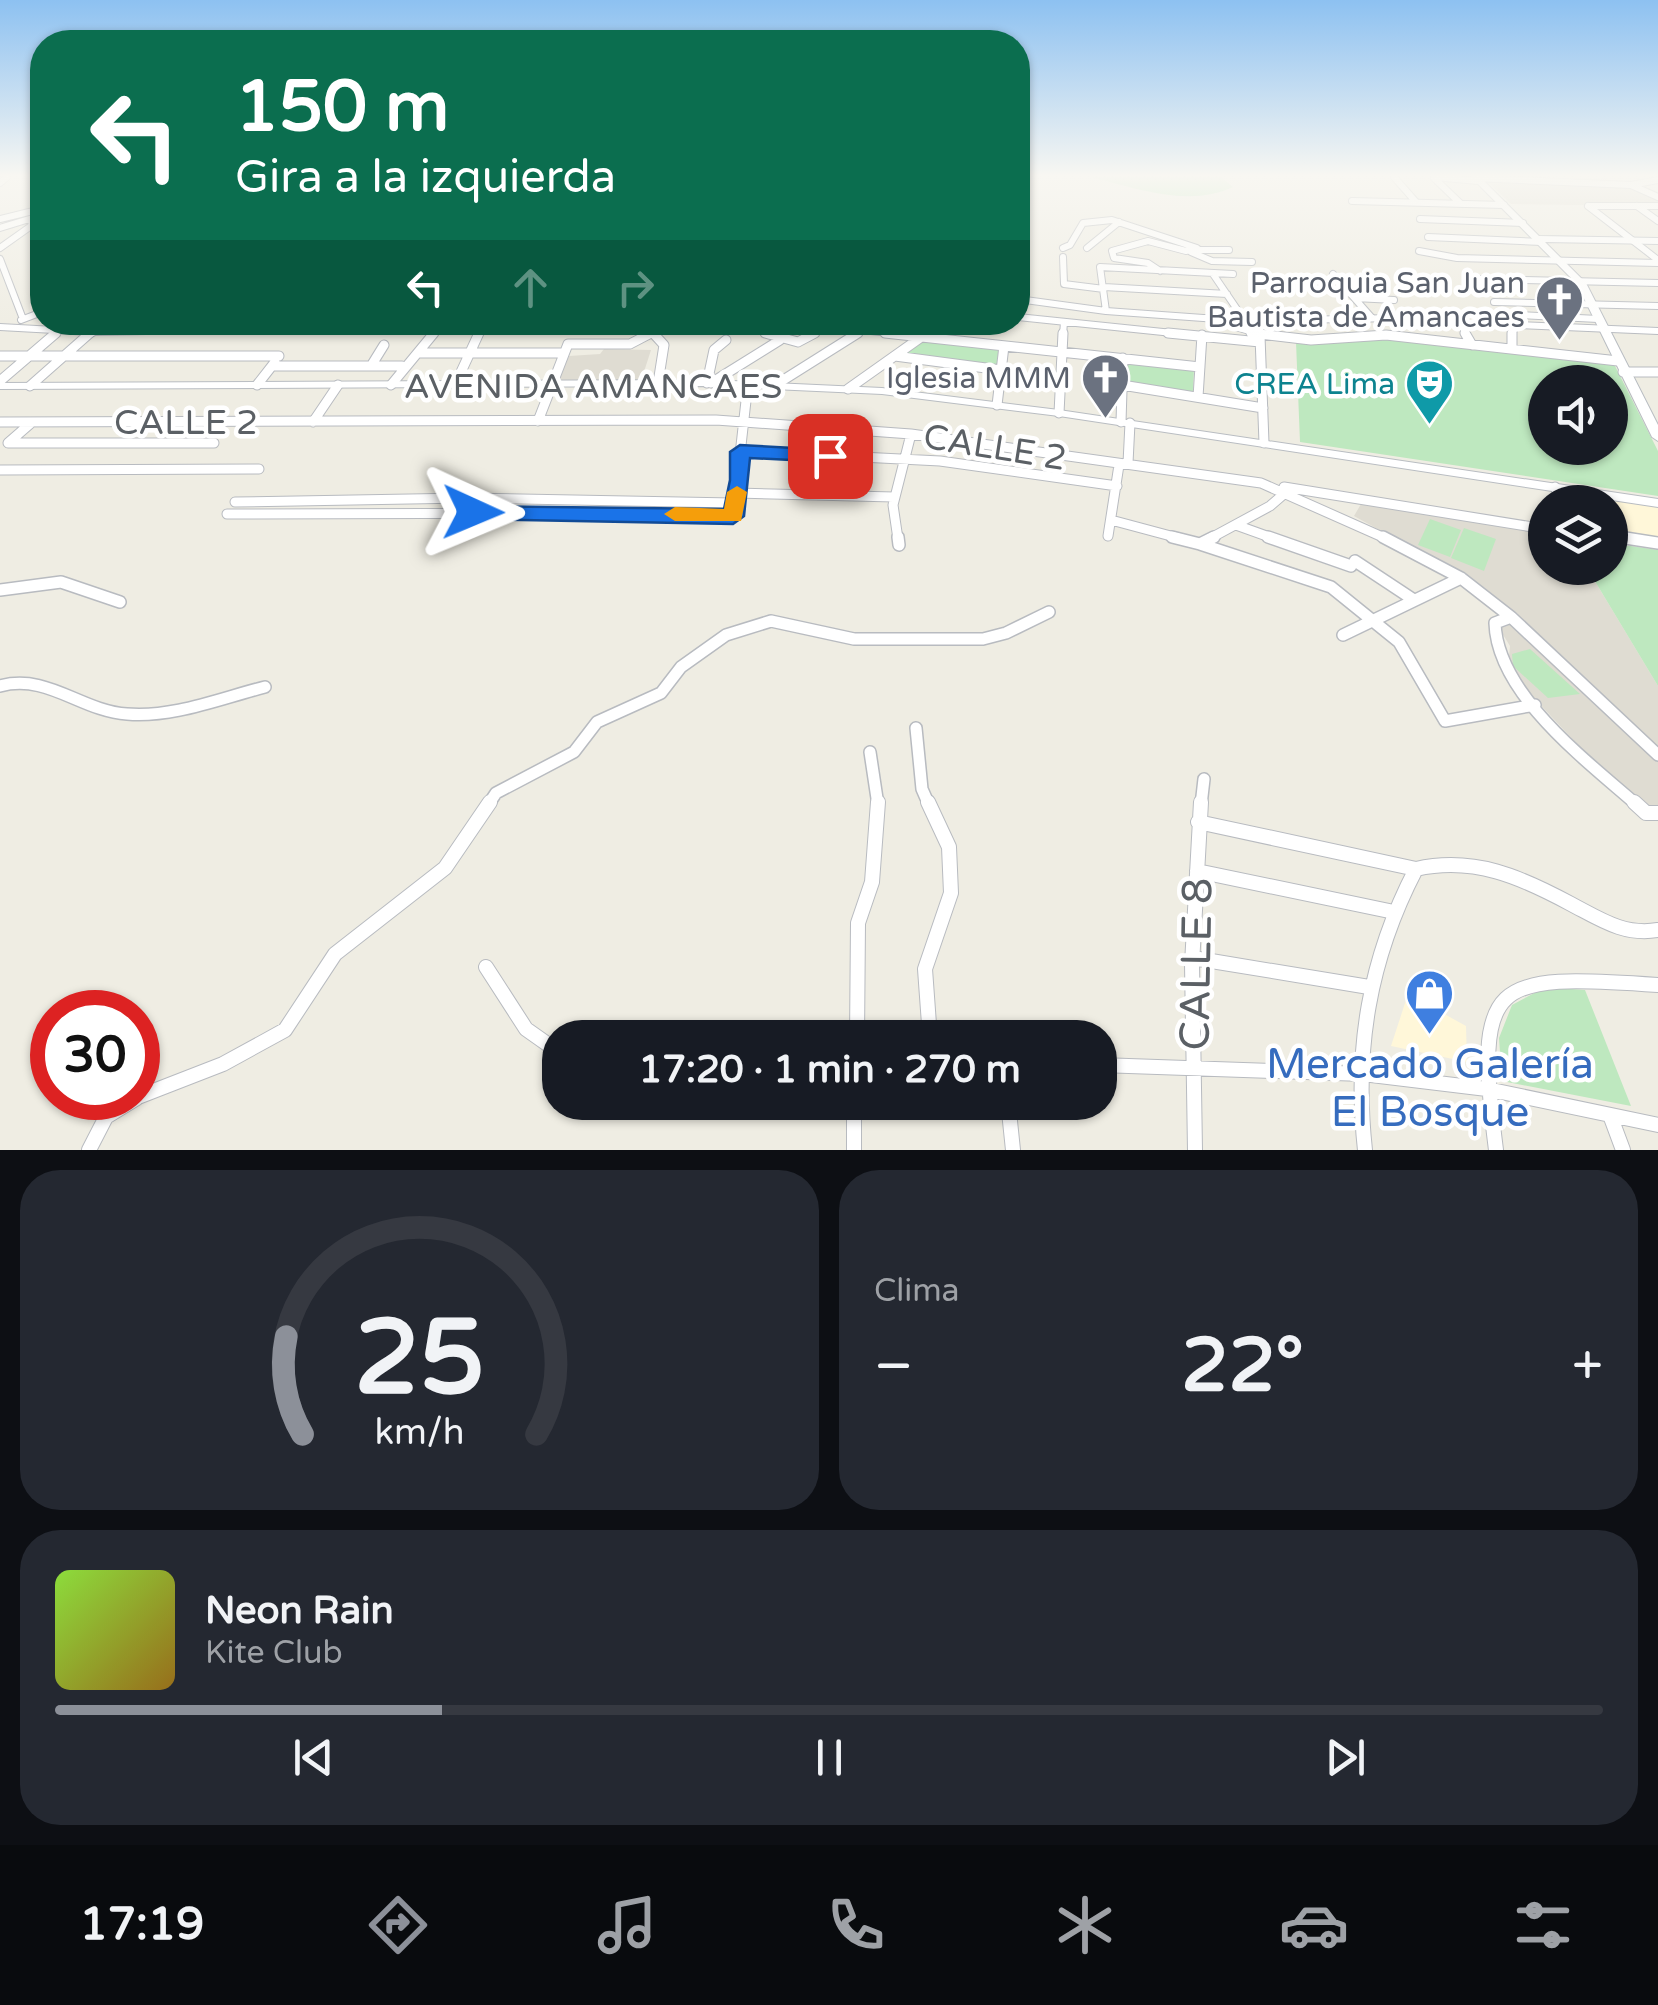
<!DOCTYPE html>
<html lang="es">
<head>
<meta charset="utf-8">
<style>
	body { margin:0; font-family:"Varela Round",sans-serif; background:#242831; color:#f1f3f6; height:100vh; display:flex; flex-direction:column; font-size:38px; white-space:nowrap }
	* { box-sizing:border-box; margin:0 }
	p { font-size:32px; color:#9ea1a6 }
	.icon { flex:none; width:55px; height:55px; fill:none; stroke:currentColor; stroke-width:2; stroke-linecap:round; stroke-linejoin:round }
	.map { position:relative; height:1150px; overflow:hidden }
	.panel { display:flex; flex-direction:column; gap:20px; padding:20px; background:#0d0f14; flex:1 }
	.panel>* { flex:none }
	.top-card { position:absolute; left:30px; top:30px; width:1000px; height:305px; border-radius:40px; box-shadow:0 2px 8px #0004; background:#0b6e4f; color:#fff; overflow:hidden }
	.fabs { position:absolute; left:1528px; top:365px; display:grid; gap:20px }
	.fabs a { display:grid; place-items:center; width:100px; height:100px; border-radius:50%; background:#171b24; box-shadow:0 2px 8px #0004; font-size:50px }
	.speed { position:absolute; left:30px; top:990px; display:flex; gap:20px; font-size:50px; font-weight:700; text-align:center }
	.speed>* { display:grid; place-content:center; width:130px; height:130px; border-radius:50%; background:#171b24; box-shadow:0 2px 8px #0004; line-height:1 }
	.speed .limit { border:15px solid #d22; background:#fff; color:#111 }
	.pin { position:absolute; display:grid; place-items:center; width:85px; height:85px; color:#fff; margin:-42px; border-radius:20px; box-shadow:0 5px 15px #0006 }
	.me { position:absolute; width:110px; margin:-55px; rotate:91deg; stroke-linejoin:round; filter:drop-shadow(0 0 8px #0008) }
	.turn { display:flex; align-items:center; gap:35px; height:210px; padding:0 40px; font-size:45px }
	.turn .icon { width:130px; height:130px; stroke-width:2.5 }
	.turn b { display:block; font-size:70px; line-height:85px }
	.lanes { display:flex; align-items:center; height:95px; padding:0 40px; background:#0003; justify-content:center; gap:50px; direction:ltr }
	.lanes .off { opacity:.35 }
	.big { font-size:75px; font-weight:700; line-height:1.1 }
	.panel .widget { flex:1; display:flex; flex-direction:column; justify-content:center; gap:15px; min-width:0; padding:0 35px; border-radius:40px; background:#242831 }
	.panel .dial { align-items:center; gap:0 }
	.dial svg { height:260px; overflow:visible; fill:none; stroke:#363941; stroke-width:7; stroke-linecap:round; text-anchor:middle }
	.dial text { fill:#f1f3f6; stroke:none }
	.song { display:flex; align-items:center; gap:30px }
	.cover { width:120px; height:120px; border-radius:15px; background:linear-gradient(135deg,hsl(90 70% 55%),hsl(40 70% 35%)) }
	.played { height:10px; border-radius:5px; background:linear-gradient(90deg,#8c9099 25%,#363941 25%) }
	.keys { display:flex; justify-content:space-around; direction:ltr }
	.heat { display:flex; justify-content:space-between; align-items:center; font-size:55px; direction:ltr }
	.panel .tiles { flex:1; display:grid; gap:20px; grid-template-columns:1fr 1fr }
	.widget:last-child { grid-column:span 2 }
	.trip { position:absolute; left:542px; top:1020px; width:575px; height:100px; border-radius:40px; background:#171b24; box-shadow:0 2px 8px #0004; font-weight:700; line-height:100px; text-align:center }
	.menu { display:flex; height:160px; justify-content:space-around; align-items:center; background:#090b0e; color:#9ea1a6 }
	.menu .icon { width:70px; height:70px }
	.menu .current { color:#8c9099 }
	.menu b { font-size:45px; color:#f1f3f6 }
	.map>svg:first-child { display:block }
	.commercial { fill:#fff7d9 }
	.education { fill:#dfdcd2 }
	.green { fill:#bee8bf; fill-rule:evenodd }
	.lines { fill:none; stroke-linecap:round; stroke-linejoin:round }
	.street-far3-casing { stroke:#b8bbc0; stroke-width:8 }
	.street-far2-casing { stroke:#b8bbc0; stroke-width:11 }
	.street-far1-casing { stroke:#b8bbc0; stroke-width:14 }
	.street-casing { stroke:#b8bbc0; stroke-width:16 }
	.secondary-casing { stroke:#b9bdc2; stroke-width:2 }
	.street-far3 { stroke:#fff; stroke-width:6 }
	.street-far2 { stroke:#fff; stroke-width:9 }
	.street-far1 { stroke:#fff; stroke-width:11 }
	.street { stroke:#fff; stroke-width:14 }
	.secondary { fill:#fff; fill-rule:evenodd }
	.route { fill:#1a73e8; stroke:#114b97; stroke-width:2.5 }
	.slow { fill:#f59e0b }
	.labels { text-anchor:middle; stroke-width:9; stroke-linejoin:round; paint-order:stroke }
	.far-worship-label { font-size:30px; fill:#5b616d; stroke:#fff; text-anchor:end }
	.far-culture-label { font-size:30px; fill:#0d838f; stroke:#fff; text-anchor:end }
	.street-label { font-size:35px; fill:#5b6065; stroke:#fff }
	.near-street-label { font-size:42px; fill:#5b6065; stroke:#fff }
	.near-shop-label { font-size:42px; fill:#366cbe; stroke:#fff }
</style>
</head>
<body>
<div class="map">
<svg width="1658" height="1150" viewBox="0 0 1658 1150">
	<rect width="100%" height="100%" fill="#efede3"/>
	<path class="commercial" d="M1566 492 1658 507V537L1610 529V502H1571Z
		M1408 994 1466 1026 1467 1062 1391 1046Z"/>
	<path class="education" d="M1487 181 1626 187 1658 199V206L1511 204Z
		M604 349 651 350 641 381 558 380 569 356 600 354Z
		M1361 504 1545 533V568H1587L1658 686V748L1485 588 1354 516Z
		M1511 621 1658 761V807L1647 808 1591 759 1520 683 1508 667 1510 646 1499 628Z"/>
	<path class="green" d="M1091 177H1221L1233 187C1189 208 1135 188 1091 177Z
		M1378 337 1613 362 1658 451V496L1300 442 1296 342ZM1545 382H1610V448H1545Z
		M923 339 999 347 997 367 902 355Z
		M1127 361 1194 368 1193 394 1126 383Z
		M1430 519 1461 530 1450 557 1418 545Z
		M1464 528 1496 539 1484 571 1451 558Z
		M1610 543 1658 550V686L1587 568H1610Z
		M1530 649 1580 694 1548 698 1513 666 1512 654Z
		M1559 988 1585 990 1631 1106 1502 1081 1499 1038 1512 1005 1542 989Z"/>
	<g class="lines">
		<defs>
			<path id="street-far3" d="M1394 177 1416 202
				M1434 177 1478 181
				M1434 178 1460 203
				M1475 178 1631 185 1658 180
				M0 183 7 177
				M1631 185 1658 197
				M1352 201 1504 205
				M1588 206 1658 260
				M1588 206H1658
				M1637 206 1658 221
				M0 219 37 210
				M1420 219 1523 223
				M0 228 36 217
				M1428 237 1542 242
				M0 248 31 226 41 177
				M1063 248 1070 245 1083 223 1112 220 1197 248 1186 251 1148 241 1112 251 1114 258 1148 263 1160 271
				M1087 248 1119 222
				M1197 250H1229
				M1419 251 1457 258 1658 263
				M1191 252 1212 261 1252 262
				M1063 257 1064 284 1104 289
				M0 259 23 319
				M1213 274 1245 321
				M1333 274 1372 318
				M1476 279 1658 283
				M1104 287 1227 294
				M1355 298 1394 300
				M1018 299 1106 311 1245 321 1395 318
				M1494 302 1658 306
				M1106 311 1100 267 1233 274
				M1519 315 1598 319
				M1018 317 1192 335
				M1205 318 1263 335
				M21 320 42 312
				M750 322 768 335
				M1460 323 1467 335
				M0 327 91 332 256 329
				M653 332 656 335
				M53 335 61 328
				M88 335 117 322
				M432 335 441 322
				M478 335 484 322
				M647 335 671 322
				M810 335 833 322
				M854 335 862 330 908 335
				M924 335 942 322
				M1063 335 1064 322
				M1512 335 1516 325 1658 331"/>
			<path id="street-far2" d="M653 333 664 345 658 383
				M765 333 798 342 815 333
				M885 333 1200 367
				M1168 333 1260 342
				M1251 333 1311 340 1386 335 1618 361
				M1465 333 1472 345
				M1512 333V349
				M1260 336 1264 443
				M419 353H564
				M0 356H279
				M895 356 1001 370
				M272 366H402
				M371 366 384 345
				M1623 372H1658
				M0 381 56 333
				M707 383 714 350 726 340
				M711 383 780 340
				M777 384 858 333
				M257 385 275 362
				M391 385 434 333
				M455 385 479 333
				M1122 385 1263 408
				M30 386 90 333
				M848 389 927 333
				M1198 397 1202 335
				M997 405 1004 346
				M1059 413 1063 333
				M538 421 568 344H630L651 333
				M0 422 716 420 911 434 1261 483 1387 539
				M313 422 338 385
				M1121 422 1123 358
				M31 423 8 443H214
				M740 451 940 461 1117 486
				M1128 463 1130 423
				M0 470 259 469
				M1284 487 1545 529
				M1555 487 1562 502
				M737 493 894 497
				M235 502 466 498 733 503
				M227 514 636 513 733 517 748 383
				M1111 520 1182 539
				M1236 525 1275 539
				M1610 535 1634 539
				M1108 536 1119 465
				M898 539 893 505 911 434
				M1209 539 1270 506 1285 493"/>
			<path id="street-far1" d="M898 537 899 545
				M1172 537 1200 544
				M1214 537 1200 544 1331 587 1399 642 1445 721 1535 705
				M1268 537 1351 566
				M1383 537 1461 578 1511 617 1658 755
				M1619 537 1658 543
				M1355 561 1414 600
				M0 590 61 582 120 602
				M1511 617 1495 623C1497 694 1587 761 1637 805
				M1343 635 1461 578
				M0 686C47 673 81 711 127 714 173 718 221 698 265 687
				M916 728 922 789 929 805
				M870 752 878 805
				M488 805 496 793 574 752 597 722 661 693 681 667 726 635 771 621 854 639H983L1006 633 1049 612
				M1201 805 1204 779"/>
			<path id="street" d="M928 802 949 847 951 893 925 969 930 1038
				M1634 802 1646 813H1658
				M1198 822 1416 869
				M1197 871 1394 912
				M1193 958 1369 987
				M486 967 526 1029 560 1053
				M857 1038 858 923 872 882 878 802
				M1100 1065 1363 1074 1487 1089 1658 1125
				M138 1097 223 1064 285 1030 335 954 445 868 490 802
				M854 1102V1150
				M1008 1102 1013 1150
				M1610 1115 1623 1150
				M89 1150 106 1117 137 1098
				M1195 1150 1192 964 1201 802
				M1365 1150C1354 1050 1369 959 1416 869 1474 856 1521 877 1571 904 1600 919 1624 936 1658 930
				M1496 1150C1474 979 1490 973 1658 985"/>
			<path id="secondary" d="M1471 177H1480L1539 236 1658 238V244L1545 242 1586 283 1658 425V441L1652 437 1577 284Z
				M711 380 882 388 1059 410 1658 499V507L1059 416 882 394 711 386 0 389V383Z"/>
		</defs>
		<use href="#street-far3" class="street-far3-casing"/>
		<use href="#street-far2" class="street-far2-casing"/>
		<use href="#street-far1" class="street-far1-casing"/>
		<use href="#street" class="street-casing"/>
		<use href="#secondary" class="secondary-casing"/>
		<use href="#street-far3" class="street-far3"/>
		<use href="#street-far2" class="street-far2"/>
		<use href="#street-far1" class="street-far1"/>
		<use href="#street" class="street"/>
		<use href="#secondary" class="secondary"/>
	</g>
	<linearGradient id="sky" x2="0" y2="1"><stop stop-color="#8dc1f1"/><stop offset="0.52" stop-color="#f8f7f2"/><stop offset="1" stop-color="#f8f7f2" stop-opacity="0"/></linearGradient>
	<rect width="1658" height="338" fill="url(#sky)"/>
	<path class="route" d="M740 445 830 450 840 456 830 462 750 458 744 516 733 524 473 519 462 512 473 506 724 509 730 480V452Z"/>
	<path class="slow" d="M737 486 747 492 741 521H675L664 514 675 507 724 509 727 492Z"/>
	<defs>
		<symbol id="church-pin" viewBox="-11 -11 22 30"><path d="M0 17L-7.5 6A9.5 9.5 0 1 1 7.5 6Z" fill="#6b7280" stroke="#fff"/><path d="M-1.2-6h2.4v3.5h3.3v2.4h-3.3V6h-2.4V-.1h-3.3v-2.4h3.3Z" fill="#fff"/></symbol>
		<symbol id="theatre-pin" viewBox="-11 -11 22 30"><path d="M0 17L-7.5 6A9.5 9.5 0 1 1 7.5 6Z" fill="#0f9aa8" stroke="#fff"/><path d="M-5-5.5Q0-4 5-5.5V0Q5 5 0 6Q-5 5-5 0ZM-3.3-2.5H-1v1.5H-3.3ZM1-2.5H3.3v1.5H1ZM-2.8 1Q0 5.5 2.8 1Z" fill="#fff"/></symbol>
		<symbol id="shop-pin" viewBox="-11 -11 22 30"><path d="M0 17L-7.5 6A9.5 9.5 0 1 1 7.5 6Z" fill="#3f7fe0" stroke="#fff"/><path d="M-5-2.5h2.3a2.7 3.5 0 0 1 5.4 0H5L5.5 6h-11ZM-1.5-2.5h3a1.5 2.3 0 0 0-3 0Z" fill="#fff"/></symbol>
	</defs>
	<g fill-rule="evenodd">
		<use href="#church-pin" x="1532" y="272" width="55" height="75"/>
		<use href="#church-pin" x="1078" y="350" width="55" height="75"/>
		<use href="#theatre-pin" x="1402" y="356" width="55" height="75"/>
		<use href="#shop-pin" x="1402" y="966" width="55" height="75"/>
	</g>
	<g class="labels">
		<g class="far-worship-label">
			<text x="1525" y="293">Parroquia San Juan<tspan x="1525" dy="34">Bautista de Amancaes</tspan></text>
			<text x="1071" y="388">Iglesia MMM</text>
		</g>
		<g class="far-culture-label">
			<text x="1395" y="394">CREA Lima</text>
		</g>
		<g class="street-label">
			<text x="593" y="398">AVENIDA AMANCAES</text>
			<text x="186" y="434">CALLE 2</text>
			<text transform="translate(995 447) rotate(9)" y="12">CALLE 2</text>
		</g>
		<g class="near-street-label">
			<text transform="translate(1195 964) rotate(-89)" y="15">CALLE 8</text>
		</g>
		<g class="near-shop-label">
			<text x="1430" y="1078">Mercado Galería<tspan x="1430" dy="48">El Bosque</tspan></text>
		</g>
	</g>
</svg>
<div class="fabs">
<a><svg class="icon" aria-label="sound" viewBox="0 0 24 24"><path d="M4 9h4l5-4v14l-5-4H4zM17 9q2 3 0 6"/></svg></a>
<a><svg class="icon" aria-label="layers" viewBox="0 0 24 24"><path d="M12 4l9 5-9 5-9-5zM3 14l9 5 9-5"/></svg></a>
</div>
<div class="speed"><div class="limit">30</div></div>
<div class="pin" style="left:830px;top:456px;background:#d93025"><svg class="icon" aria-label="arrive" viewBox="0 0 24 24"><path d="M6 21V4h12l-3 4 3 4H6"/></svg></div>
<svg class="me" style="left:473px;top:512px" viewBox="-20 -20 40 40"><path d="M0-17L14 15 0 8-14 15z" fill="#1a73e8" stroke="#fff" stroke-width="4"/></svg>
<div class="trip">17:20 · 1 min · 270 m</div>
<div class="top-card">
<div class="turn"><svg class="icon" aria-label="left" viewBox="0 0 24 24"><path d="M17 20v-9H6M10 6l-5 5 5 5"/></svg><div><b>150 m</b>Gira a la izquierda</div></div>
<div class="lanes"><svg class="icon" aria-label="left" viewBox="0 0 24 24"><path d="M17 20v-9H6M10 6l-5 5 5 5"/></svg><svg class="icon off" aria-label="ahead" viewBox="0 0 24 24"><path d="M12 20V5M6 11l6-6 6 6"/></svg><svg class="icon off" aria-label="right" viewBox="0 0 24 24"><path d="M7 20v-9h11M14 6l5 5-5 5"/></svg></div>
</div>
</div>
<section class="panel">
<div class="tiles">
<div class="widget dial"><svg viewBox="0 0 100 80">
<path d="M14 69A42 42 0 1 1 86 69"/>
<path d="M14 69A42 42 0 0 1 9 39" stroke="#8c9099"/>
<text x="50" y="56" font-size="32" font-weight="700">25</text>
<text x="50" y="72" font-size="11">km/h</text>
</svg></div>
<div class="widget"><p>Clima</p>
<div class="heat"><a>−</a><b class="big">22°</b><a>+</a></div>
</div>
<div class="widget">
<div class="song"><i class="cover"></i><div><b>Neon Rain</b><p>Kite Club</p></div></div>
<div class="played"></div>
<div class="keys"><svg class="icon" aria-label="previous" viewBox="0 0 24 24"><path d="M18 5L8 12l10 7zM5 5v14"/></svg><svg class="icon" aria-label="pause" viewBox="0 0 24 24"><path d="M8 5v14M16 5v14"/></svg><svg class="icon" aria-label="next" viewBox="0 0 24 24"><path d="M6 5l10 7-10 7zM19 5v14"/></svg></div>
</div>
</div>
</section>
<nav class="menu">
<b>17:19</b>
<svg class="icon current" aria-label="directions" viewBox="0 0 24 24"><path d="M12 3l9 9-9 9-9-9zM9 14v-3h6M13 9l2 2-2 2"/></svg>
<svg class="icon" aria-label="music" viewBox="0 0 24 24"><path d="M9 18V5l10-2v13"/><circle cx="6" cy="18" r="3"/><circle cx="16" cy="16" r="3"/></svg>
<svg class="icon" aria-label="phone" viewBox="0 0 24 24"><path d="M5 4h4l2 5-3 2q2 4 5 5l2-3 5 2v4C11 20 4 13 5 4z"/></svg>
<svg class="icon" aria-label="climate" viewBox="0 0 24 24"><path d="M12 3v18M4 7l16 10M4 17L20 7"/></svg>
<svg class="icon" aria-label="car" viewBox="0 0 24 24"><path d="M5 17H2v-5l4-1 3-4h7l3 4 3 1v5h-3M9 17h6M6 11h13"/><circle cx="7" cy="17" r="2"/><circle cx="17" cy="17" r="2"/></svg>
<svg class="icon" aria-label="filters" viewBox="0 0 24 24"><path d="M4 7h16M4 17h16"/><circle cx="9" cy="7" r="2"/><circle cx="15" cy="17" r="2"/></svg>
</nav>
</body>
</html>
